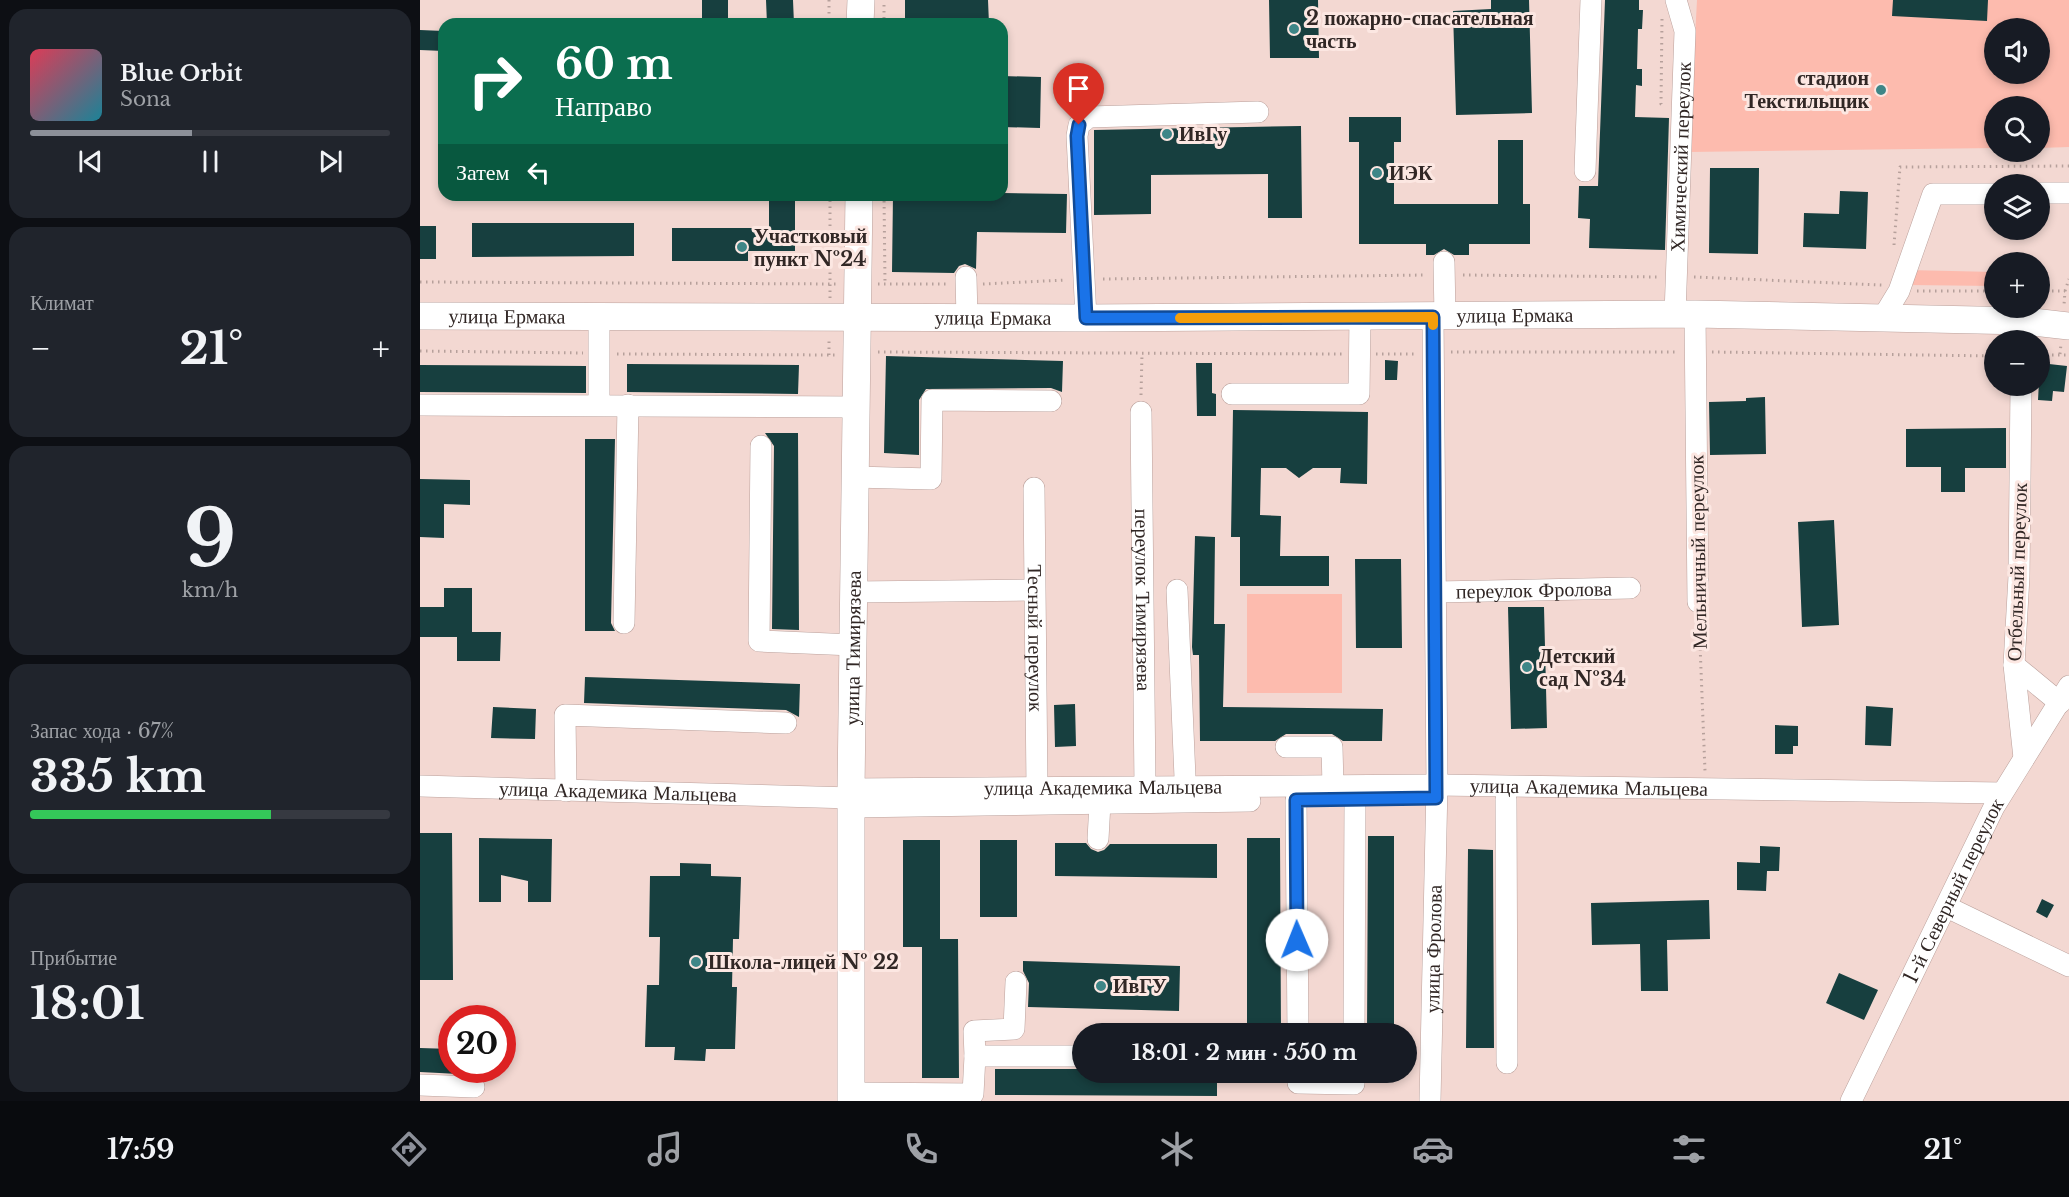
<!DOCTYPE html>
<html lang="ru">
<head>
<meta charset="utf-8">
<style>
	body { margin:0; font-family:"Libre Baskerville",serif; background:#20242c; color:#f1f3f6; height:100vh; display:flex; flex-direction:column; font-size:22px; white-space:nowrap }
	* { box-sizing:border-box; margin:0 }
	p { font-size:20px; color:#9ea1a6 }
	.icon { flex:none; width:33px; height:33px; fill:none; stroke:currentColor; stroke-width:2; stroke-linecap:round; stroke-linejoin:round }
	.map { position:relative; flex:1; overflow:hidden }
	.details { display:flex; flex-direction:column; gap:9px; padding:9px; background:#0d0f14; width:420px }
	.details>* { flex:none }
	.banner { position:absolute; left:18px; top:18px; width:570px; height:183px; border-radius:18px; box-shadow:0 3px 9px #0003; background:#0b6e4f; color:#fff; overflow:hidden }
	.fabs { position:absolute; left:1564px; top:18px; display:grid; gap:12px }
	.fabs a { display:grid; place-items:center; width:66px; height:66px; border-radius:50%; background:#171b24; box-shadow:0 3px 9px #0003; font-size:30px }
	.speed { position:absolute; left:18px; top:1005px; display:flex; gap:12px; font-size:30px; font-weight:700; text-align:center }
	.speed>* { display:grid; place-content:center; width:78px; height:78px; border-radius:50%; background:#171b24; box-shadow:0 3px 9px #0003; line-height:1 }
	.speed .limit { border:9px solid #d22; background:#fff; color:#111 }
	.pin { position:absolute; display:grid; place-items:center; width:51px; height:51px; color:#fff; margin:-62px -26px; border-radius:50% 50% 50% 0; rotate:-45deg; box-shadow:0 0 6px #0007 }
	.pin .icon { rotate:45deg }
	.me { position:absolute; width:66px; margin:-33px; rotate:359deg; stroke-linejoin:round; filter:drop-shadow(0 0 4px #0008) }
	.turn { display:flex; align-items:center; gap:21px; height:126px; padding:0 18px; font-size:27px }
	.turn .icon { width:78px; height:78px; stroke-width:2.5 }
	.turn b { display:block; font-size:42px; line-height:51px }
	.then { display:flex; align-items:center; height:57px; padding:0 18px; background:#0003; gap:12px; font-size:22px }
	.big { font-size:45px; font-weight:700; line-height:1.1 }
	.details .card { flex:1; display:flex; flex-direction:column; justify-content:center; gap:9px; min-width:0; padding:0 21px; border-radius:18px; background:#20242c }
	.details .dial { align-items:center; gap:0 }
	.dial b { font-size:78px; line-height:1 }
	.song { display:flex; align-items:center; gap:18px }
	.cover { width:72px; height:72px; border-radius:9px; background:linear-gradient(135deg,hsl(350 70% 55%),hsl(190 70% 35%)) }
	.played { height:6px; border-radius:3px; background:linear-gradient(90deg,#8c9099 45%,#363941 45%) }
	.keys { display:flex; justify-content:space-around; direction:ltr }
	.heat { display:flex; justify-content:space-between; align-items:center; font-size:33px; direction:ltr }
	.charge { height:9px; border-radius:4px; background:linear-gradient(90deg,#34c759 67%,#363941 0) }
	.trip { position:absolute; left:652px; top:1023px; width:345px; height:60px; border-radius:30px; background:#171b24; box-shadow:0 3px 9px #0003; font-weight:700; line-height:60px; text-align:center }
	.tab-bar { display:flex; height:96px; justify-content:space-around; align-items:center; background:#090b0e; color:#9ea1a6 }
	.tab-bar .icon { width:42px; height:42px }
	.tab-bar .selected { color:#8c9099 }
	.tab-bar b { font-size:27px; color:#f1f3f6 }
	main { display:flex; flex:1; min-height:0 }
	.map>svg:first-child { display:block }
	.green { fill:#fdbbae; fill-rule:evenodd }
	.building { fill:#173f3f }
	.lines { fill:none; stroke-linecap:round; stroke-linejoin:round }
	.minor-casing { stroke:#bba19c; stroke-width:22 }
	.major-casing { stroke:#bba19c; stroke-width:28 }
	.path { stroke:#b6a09b; stroke-width:3; stroke-dasharray:1.5 4.5; stroke-linecap:butt }
	.minor { stroke:#fff; stroke-width:21 }
	.major { stroke:#fff; stroke-width:27 }
	.route-casing { stroke:#114b97; stroke-width:15 }
	.route { stroke:#1a73e8; stroke-width:10 }
	.slow { stroke:#f59e0b; stroke-width:10 }
	.poi-dot { fill:#3e8687; stroke:#fce7e2; stroke-width:2 }
	.labels { text-anchor:middle; stroke-width:6; stroke-linejoin:round; paint-order:stroke }
	.poi-label { font-size:20px; font-weight:bold; fill:#312725; stroke:#fce7e2; text-anchor:start }
	.street-label { font-size:20px; fill:#312725; stroke:#fce7e2 }
</style>
</head>
<body>
<main>
<section class="details">
<div class="card">
<div class="song"><i class="cover"></i><div><b>Blue Orbit</b><p>Sona</p></div></div>
<div class="played"></div>
<div class="keys"><svg class="icon" aria-label="previous" viewBox="0 0 24 24"><path d="M18 5L8 12l10 7zM5 5v14"/></svg><svg class="icon" aria-label="pause" viewBox="0 0 24 24"><path d="M8 5v14M16 5v14"/></svg><svg class="icon" aria-label="next" viewBox="0 0 24 24"><path d="M6 5l10 7-10 7zM19 5v14"/></svg></div>
</div>
<div class="card"><p>Климат</p>
<div class="heat"><a>−</a><b class="big">21°</b><a>+</a></div>
</div>
<div class="card dial"><b>9</b><p>km/h</p></div>
<div class="card"><p>Запас хода · 67%</p><b class="big">335 km</b><div class="charge"></div></div>
<div class="card"><p>Прибытие</p><b class="big">18:01</b></div>
</section>
<div class="map">
<svg width="1649" height="1101" viewBox="0 0 1649 1101">
	<rect width="100%" height="100%" fill="#f3d8d2"/>
	<path class="green" d="M1277 0H1649V147L1620 148V106H1575V148L1269 152ZM1575 28H1620V74H1575Z
		M1488 270 1575 272V286L1489 285Z
		M827 594H922V693H827Z"/>
	<path class="building" d="M282 0H308V24H282Z
		M346 0H373L374 24H347Z
		M485 0H568L569 24H485Z
		M849 0H898L899 58H850Z
		M1071 0H1109L1112 113 1036 115 1033 11 1071 9Z
		M1185 0H1219V10H1223L1222 29H1218L1217 69H1222V86L1216 85 1215 117 1249 118 1245 250 1169 248 1170 219 1158 218 1159 186H1178Z
		M1473 0H1568L1567 21 1472 16Z
		M0 30 24 31V51L0 50Z
		M582 76 621 77 620 128 582 127Z
		M929 117H981V142H974V204H1078V140H1103V204H1110V244H1049V255H1034L1024 249 1014 255H1006V244H939V142H929Z
		M881 126 882 218H848V174L731 175V214L674 215V130Z
		M1290 168H1339L1338 254 1289 253Z
		M1420 191 1448 192 1446 249 1383 247 1384 213 1419 214Z
		M582 193 647 194 646 233 557 232 556 269 545 264 539 266 534 273 472 272 473 195H582Z
		M349 195H375V251H328V261H252V228H349Z
		M52 223H214V256L52 257Z
		M0 226H16V259H0Z
		M466 356 643 361 642 392 631 388 506 389 499 400V455L464 453Z
		M965 360 978 361 977 380H965Z
		M776 363H792V393L796 394V416H777Z
		M1620 363 1647 366 1644 392 1633 391 1632 401 1618 400Z
		M207 364 379 365 378 394 207 392Z
		M0 365 166 366V393L0 392Z
		M1345 397 1346 454 1290 455 1289 402 1326 401V398Z
		M813 410 948 412 947 484 920 483 921 468H893L879 478 866 468H841L840 515 861 516 860 556H909V586H820V537H811Z
		M1586 428V468H1545V492H1521V467H1486V429Z
		M345 433H378L379 630 352 629 354 446Z
		M165 439H195L191 623 195 631H165Z
		M0 479 50 480V505L24 504V538L0 537Z
		M1414 520 1419 625 1382 627 1378 522Z
		M775 536 795 537 794 624H805L803 707 963 709 962 741H923L912 734H866L855 741H780L779 655H773L772 647Z
		M935 559H981L982 648H936Z
		M24 588H52V632H81L80 661H37V637H0V607H24Z
		M1088 607H1124L1127 728 1091 729Z
		M165 677 380 684 379 717 366 710 164 703Z
		M655 704 656 746 635 747 634 705Z
		M1446 706 1473 708 1471 746 1445 745Z
		M73 707 116 709 115 739 71 738Z
		M1355 725 1378 726V746H1373V754H1355Z
		M0 833H32L33 980H0Z
		M948 836H974V1034H947Z
		M59 838 132 839 131 902H108V881L81 875V902H59Z
		M827 838H860L861 1034H827Z
		M483 840H520V939H538L539 1078H502V947H483Z
		M560 840H597V917H560Z
		M635 843H666L671 849 678 852 684 850 690 844H797V878L635 876Z
		M1340 846 1360 847 1359 871H1347L1346 891 1317 890V862L1340 863Z
		M1048 849 1073 850 1074 1048H1046Z
		M260 863 291 864V876L321 877 319 939H313L312 987H317L315 1049H286L285 1061 254 1060 255 1047H225L227 985H239L240 937H229L230 876H260Z
		M1622 899 1634 905 1627 918 1616 912Z
		M1289 900 1290 939 1247 940 1248 991H1221L1220 944 1172 945 1171 903Z
		M603 961 760 966 759 1011 608 1007 609 983 603 971Z
		M1419 973 1458 990 1444 1020 1406 1003Z
		M0 1048 32 1049V1070H58V1075L0 1072Z
		M575 1069H663V1072H797V1096L575 1095Z"/>
	<g class="lines">
		<defs>
			<g id="minor">
				<path d="M1165 171 1171 0"/>
				<path d="M1620 193H1649"/>
				<path d="M1024 262 1025 317"/>
				<path d="M546 277 547 318"/>
				<path d="M1275 314 1278 602"/>
				<path id="s1" d="M1255 315 1265 31 1256 0"/>
				<path d="M666 318 657 136 659 125 669 117 838 112"/>
				<path d="M1462 319 1479 291 1513 194H1575"/>
				<path d="M1602 340 1604 321"/>
				<path d="M1601 386 1599 576 1594 665 1604 758"/>
				<path d="M812 394H939L940 317"/>
				<path d="M0 405 435 407"/>
				<path d="M179 405V317"/>
				<path id="s2" d="M721 412 725 787"/>
				<path d="M341 446 339 641 433 645"/>
				<path d="M434 477 511 479 512 400 631 401"/>
				<path id="s3" d="M614 488 617 788"/>
				<path d="M757 590 766 801"/>
				<path d="M433 592 613 590"/>
				<path id="s4" d="M1016 592 1210 588"/>
				<path d="M204 623 208 405"/>
				<path d="M1594 665 1640 703"/>
				<path d="M866 747H912L913 786"/>
				<path id="s5" d="M0 786 432 798"/>
				<path id="s6" d="M431 789 1017 785 1582 793"/>
				<path d="M146 791 145 715 366 723"/>
				<path d="M1086 799 1087 1063"/>
				<path d="M876 800 878 1034"/>
				<path d="M431 807 830 801"/>
				<path d="M678 839 680 803"/>
				<path d="M1527 907 1649 966"/>
				<path d="M934 1034 935 800"/>
				<path d="M555 1056 554 1031 594 1029 596 982"/>
				<path d="M878 1072V1083L934 1084V1072"/>
				<path d="M0 1085 54 1087"/>
				<path d="M431 1093 553 1094 555 1056H663"/>
				<path id="s7" d="M1010 1101 1017 785 1013 317"/>
				<path id="s8" d="M1431 1101 1574 807 1649 686"/>
			</g>
			<g id="major">
				<path d="M440 24 441 0"/>
				<path id="s9" d="M0 316 666 318 1275 314 1604 321 1649 326"/>
				<path id="s10" d="M431 1101V789L439 195"/>
			</g>
		</defs>
		<use href="#minor" class="minor-casing"/>
		<use href="#major" class="major-casing"/>
		<path class="path" d="M409 0V24
			M464 5V24
			M1242 19 1241 104 1245 107
			M464 195 465 284
			M1474 245 1480 167 1649 166
			M1043 275 1240 277
			M1274 277 1462 285
			M683 279 1006 275
			M0 282 418 284
			M458 284H529
			M563 284 646 280
			M1497 291H1575
			M1620 291H1645L1644 305
			M1645 291 1649 279
			M410 298V195
			M0 351 163 353
			M458 352 922 354
			M1031 352H1258
			M1292 352 1575 356
			M197 354 415 355
			M956 354H997
			M1640 354 1641 344
			M409 355V338
			M1620 355H1649
			M721 395 722 354
			M1279 619 1285 771"/>
		<use href="#minor" class="minor"/>
		<use href="#major" class="major"/>
	</g>
	<g class="lines">
		<defs>
			<path id="route" d="M659 125 657 136 666 318 1013 317 1016 798 876 800 877 940"/>
		</defs>
		<use href="#route" class="route-casing"/>
		<use href="#route" class="route"/>
		<path class="slow" d="M760 318 1013 317V325"/>
	</g>
	<g class="poi-dot">
		<circle cx="874" cy="29" r="6"/>
		<circle cx="1461" cy="90" r="6"/>
		<circle cx="747" cy="134" r="6"/>
		<circle cx="957" cy="173" r="6"/>
		<circle cx="322" cy="247" r="6"/>
		<circle cx="1107" cy="667" r="6"/>
		<circle cx="276" cy="962" r="6"/>
		<circle cx="681" cy="986" r="6"/>
	</g>
	<g class="labels">
		<g class="poi-label">
			<text x="886" y="25">2 пожарно-спасательная<tspan x="886" dy="23">часть</tspan></text>
			<text x="1449" y="85" text-anchor="end">стадион<tspan x="1449" dy="23">Текстильщик</tspan></text>
			<text x="759" y="141">ИвГу</text>
			<text x="969" y="180">ИЭК</text>
			<text x="334" y="243">Участковый<tspan x="334" dy="23">пункт №24</tspan></text>
			<text x="1119" y="663">Детский<tspan x="1119" dy="23">сад №34</tspan></text>
			<text x="288" y="969">Школа-лицей № 22</text>
			<text x="693" y="993">ИвГУ</text>
		</g>
		<g class="street-label">
			<text dy="7" stroke="none"><textPath href="#s1" startOffset="158">Химический переулок</textPath></text>
			<text dy="7" stroke="none"><textPath href="#s9" startOffset="87">улица Ермака</textPath></text>
			<text dy="7" stroke="none"><textPath href="#s9" startOffset="1095">улица Ермака</textPath></text>
			<text dy="7" stroke="none"><textPath href="#s9" startOffset="573">улица Ермака</textPath></text>
			<text transform="translate(1278 552) rotate(-91)" y="7">Мельничный переулок</text>
			<text transform="translate(1597 572) rotate(-88)" y="7">Отбельный переулок</text>
			<text dy="7" stroke="none"><textPath href="#s4" startOffset="98">переулок Фролова</textPath></text>
			<text dy="7" stroke="none"><textPath href="#s2" startOffset="188">переулок Тимирязева</textPath></text>
			<text dy="7" stroke="none"><textPath href="#s3" startOffset="150">Тесный переулок</textPath></text>
			<text dy="7" stroke="none"><textPath href="#s10" startOffset="453">улица Тимирязева</textPath></text>
			<text dy="7" stroke="none"><textPath href="#s6" startOffset="252">улица Академика Мальцева</textPath></text>
			<text dy="7" stroke="none"><textPath href="#s6" startOffset="738">улица Академика Мальцева</textPath></text>
			<text dy="7" stroke="none"><textPath href="#s5" startOffset="198">улица Академика Мальцева</textPath></text>
			<text dy="7" stroke="none"><textPath href="#s8" startOffset="234">1-й Северный переулок</textPath></text>
			<text dy="7" stroke="none"><textPath href="#s7" startOffset="152">улица Фролова</textPath></text>
		</g>
	</g>
</svg>
<div class="fabs">
<a><svg class="icon" aria-label="sound" viewBox="0 0 24 24"><path d="M4 9h4l5-4v14l-5-4H4zM17 9q2 3 0 6"/></svg></a>
<a><svg class="icon" aria-label="search" viewBox="0 0 24 24"><circle cx="10" cy="10" r="6"/><path d="M15 15l6 6"/></svg></a>
<a><svg class="icon" aria-label="layers" viewBox="0 0 24 24"><path d="M12 4l9 5-9 5-9-5zM3 14l9 5 9-5"/></svg></a>
<a>+</a>
<a>−</a>
</div>
<div class="speed"><div class="limit">20</div></div>
<div class="pin" style="left:659px;top:125px;background:#d93025"><svg class="icon" aria-label="arrive" viewBox="0 0 24 24"><path d="M6 21V4h12l-3 4 3 4H6"/></svg></div>
<svg class="me" style="left:877px;top:940px" viewBox="-20 -20 40 40"><circle r="19" fill="#fff"/><path d="M0-13L10 11 0 6-10 11z" fill="#1a73e8"/></svg>
<div class="trip">18:01 · 2 мин · 550 m</div>
<div class="banner">
<div class="turn"><svg class="icon" aria-label="right" viewBox="0 0 24 24"><path d="M7 20v-9h11M14 6l5 5-5 5"/></svg><div><b>60 m</b>Направо</div></div>
<div class="then">Затем<svg class="icon" aria-label="left" viewBox="0 0 24 24"><path d="M17 20v-9H6M10 6l-5 5 5 5"/></svg></div>
</div>
</div>
</main>
<nav class="tab-bar">
<b>17:59</b>
<svg class="icon selected" aria-label="directions" viewBox="0 0 24 24"><path d="M12 3l9 9-9 9-9-9zM9 14v-3h6M13 9l2 2-2 2"/></svg>
<svg class="icon" aria-label="music" viewBox="0 0 24 24"><path d="M9 18V5l10-2v13"/><circle cx="6" cy="18" r="3"/><circle cx="16" cy="16" r="3"/></svg>
<svg class="icon" aria-label="phone" viewBox="0 0 24 24"><path d="M5 4h4l2 5-3 2q2 4 5 5l2-3 5 2v4C11 20 4 13 5 4z"/></svg>
<svg class="icon" aria-label="climate" viewBox="0 0 24 24"><path d="M12 3v18M4 7l16 10M4 17L20 7"/></svg>
<svg class="icon" aria-label="car" viewBox="0 0 24 24"><path d="M5 17H2v-5l4-1 3-4h7l3 4 3 1v5h-3M9 17h6M6 11h13"/><circle cx="7" cy="17" r="2"/><circle cx="17" cy="17" r="2"/></svg>
<svg class="icon" aria-label="filters" viewBox="0 0 24 24"><path d="M4 7h16M4 17h16"/><circle cx="9" cy="7" r="2"/><circle cx="15" cy="17" r="2"/></svg>
<b>21°</b>
</nav>
</body>
</html>
